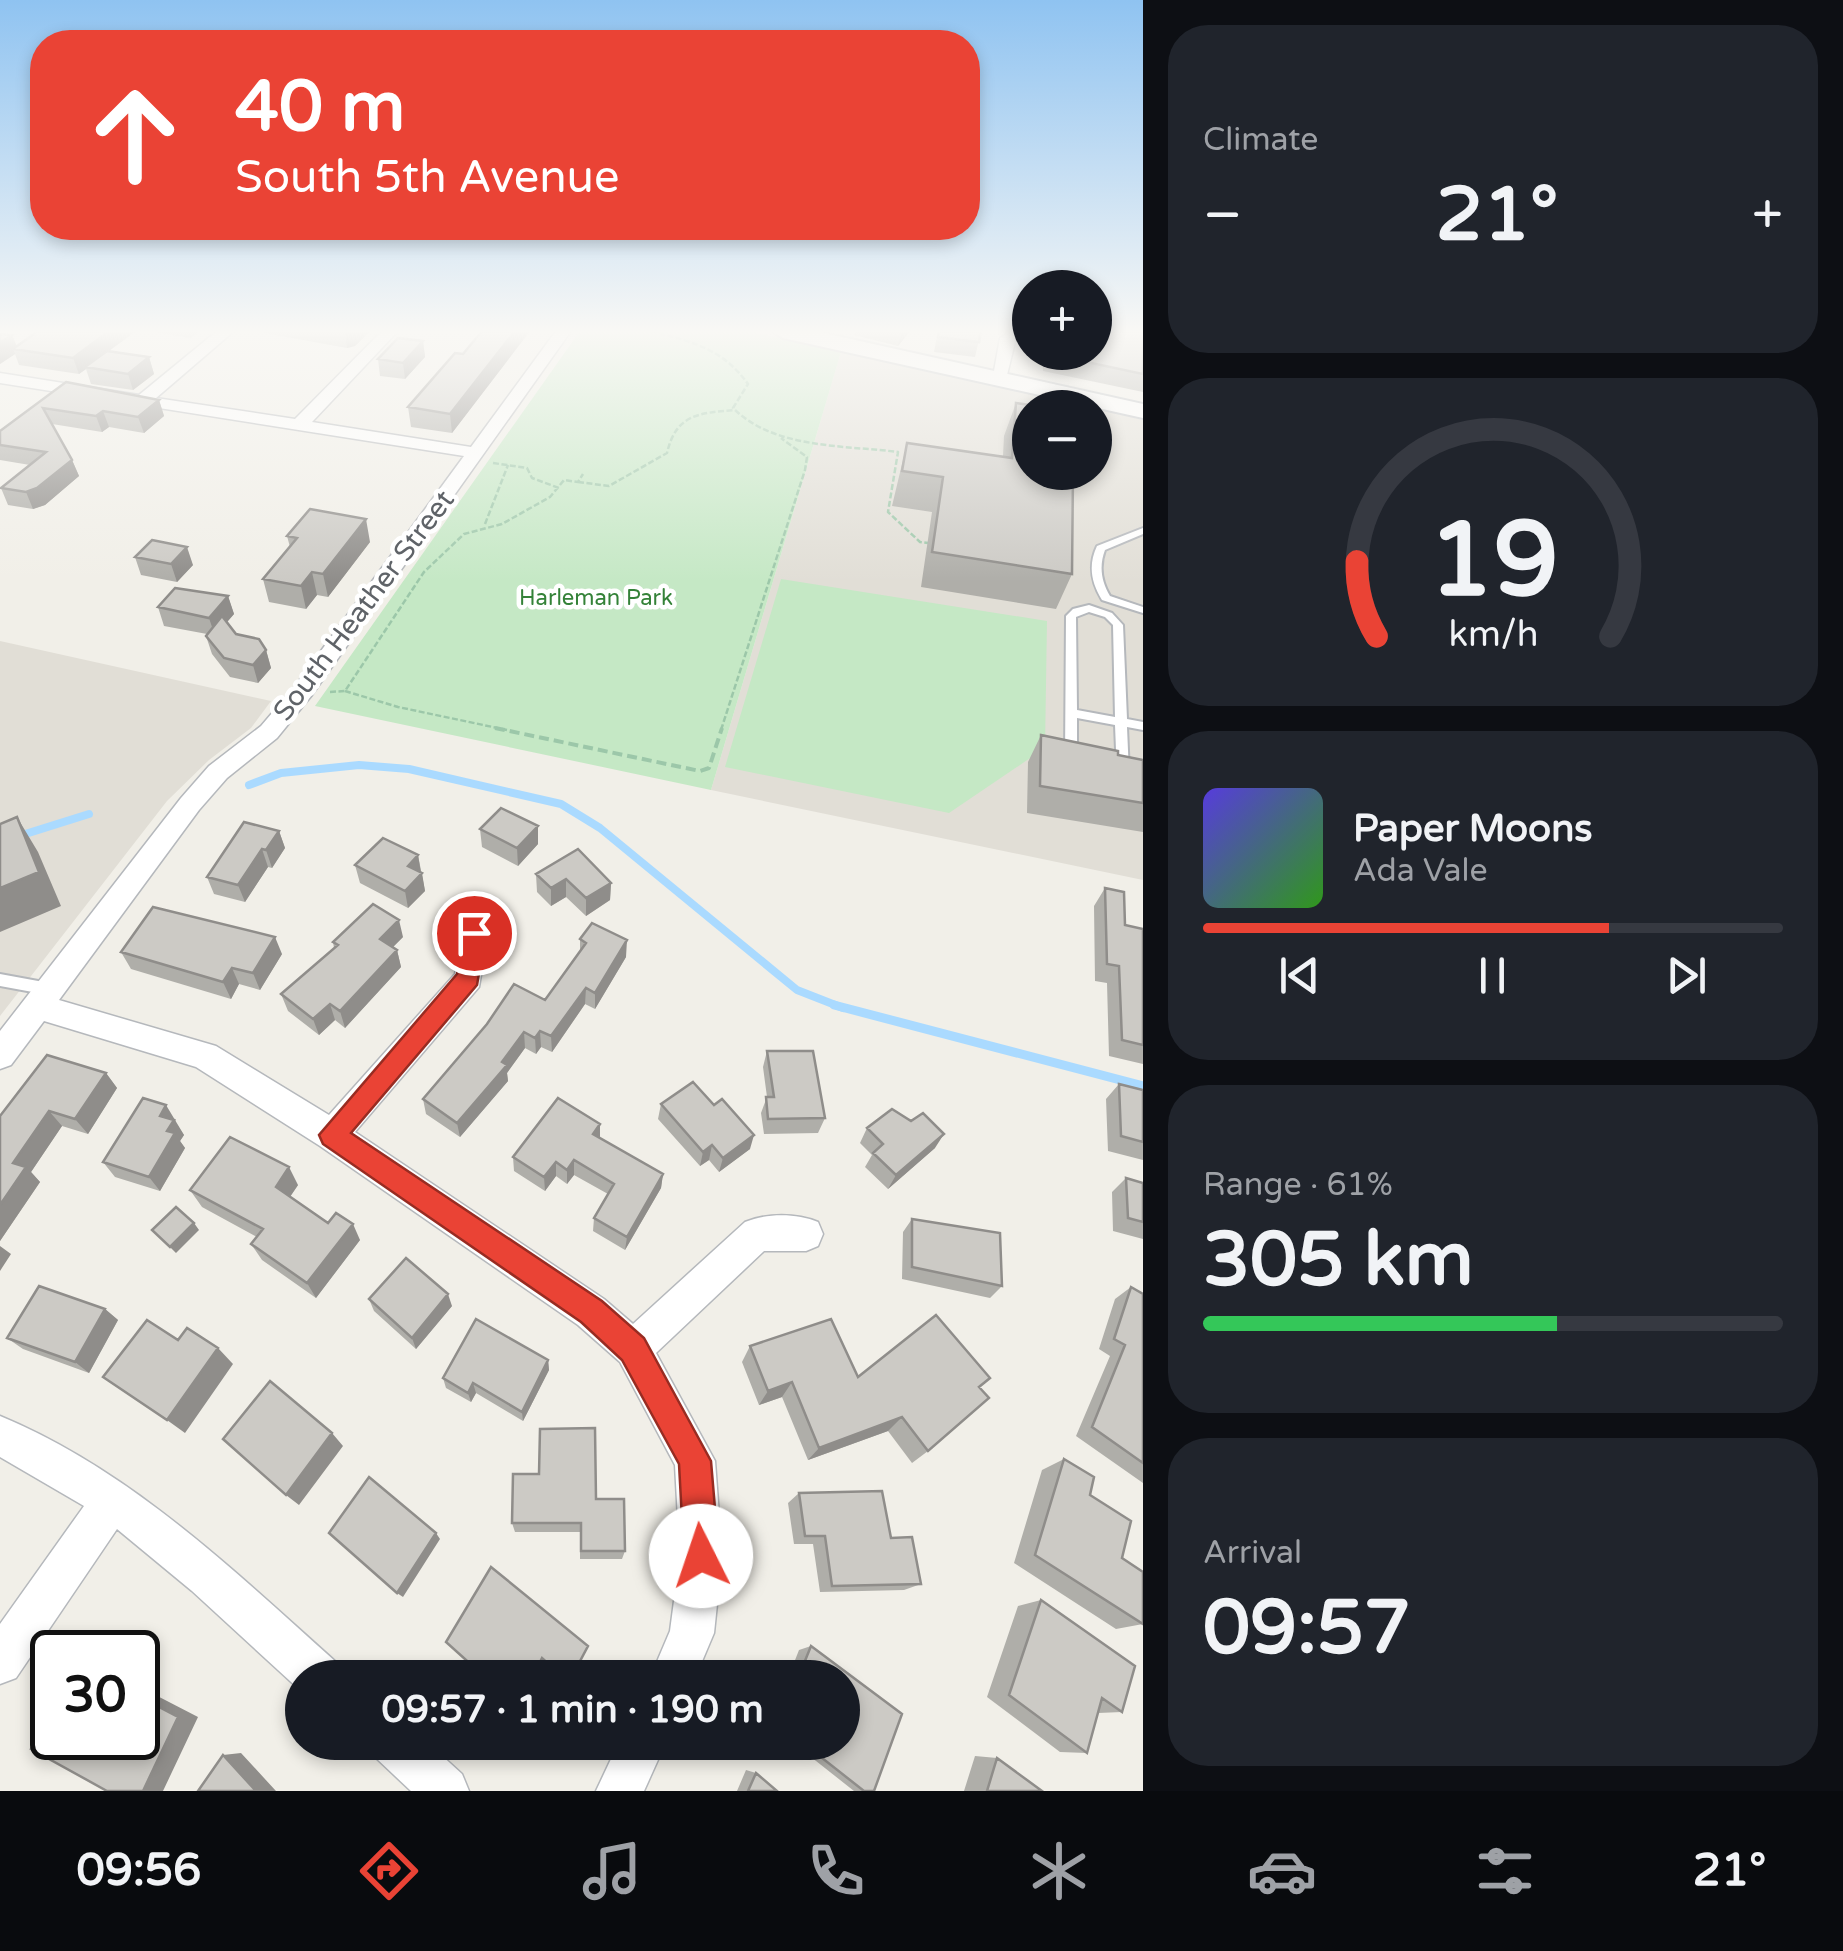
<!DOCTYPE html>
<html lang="en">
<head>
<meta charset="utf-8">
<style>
	body { margin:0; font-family:"Varela Round",sans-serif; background:#20242c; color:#f1f3f6; height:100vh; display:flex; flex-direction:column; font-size:38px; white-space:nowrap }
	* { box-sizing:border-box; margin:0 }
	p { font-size:32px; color:#9ea1a6 }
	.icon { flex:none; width:55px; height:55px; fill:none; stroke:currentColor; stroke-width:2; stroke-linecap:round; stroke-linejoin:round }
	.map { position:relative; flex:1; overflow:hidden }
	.panel { display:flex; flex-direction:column; gap:25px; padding:25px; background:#0d0f14; width:700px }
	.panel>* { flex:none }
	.hud { position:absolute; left:30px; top:30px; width:950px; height:210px; border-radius:40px; box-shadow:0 5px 15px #0003; background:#ea4335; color:#fff; overflow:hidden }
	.tools { position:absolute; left:1012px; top:270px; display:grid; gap:20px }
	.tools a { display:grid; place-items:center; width:100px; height:100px; border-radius:50%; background:#171b24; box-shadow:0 5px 15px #0003; font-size:50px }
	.speed { position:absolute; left:30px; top:1630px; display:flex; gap:20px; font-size:50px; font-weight:700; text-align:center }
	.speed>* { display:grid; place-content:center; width:130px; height:130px; border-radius:50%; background:#171b24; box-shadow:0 5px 15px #0003; line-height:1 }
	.speed .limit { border:5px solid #111; border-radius:15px; background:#fff; color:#111 }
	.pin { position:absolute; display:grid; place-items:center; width:85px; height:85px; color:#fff; margin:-42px; border:5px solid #fff; border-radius:50%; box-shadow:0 2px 10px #0007 }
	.me { position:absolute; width:110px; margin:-55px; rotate:356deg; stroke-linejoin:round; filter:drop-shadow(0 0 8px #0008) }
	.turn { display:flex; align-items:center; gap:35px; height:210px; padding:0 40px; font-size:45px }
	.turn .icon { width:130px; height:130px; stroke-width:2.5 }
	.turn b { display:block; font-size:70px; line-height:85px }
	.big { font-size:75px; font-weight:700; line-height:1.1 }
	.panel .card { flex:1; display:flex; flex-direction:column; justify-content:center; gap:15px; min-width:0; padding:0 35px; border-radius:40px; background:#20242c }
	.panel .dial { align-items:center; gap:0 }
	.dial svg { height:260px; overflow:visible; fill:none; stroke:#363941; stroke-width:7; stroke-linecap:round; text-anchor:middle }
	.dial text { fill:#f1f3f6; stroke:none }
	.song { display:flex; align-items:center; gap:30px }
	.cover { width:120px; height:120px; border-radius:15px; background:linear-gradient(135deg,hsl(250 70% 55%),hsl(110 70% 35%)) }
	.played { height:10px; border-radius:5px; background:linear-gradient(90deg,#ea4335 70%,#363941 70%) }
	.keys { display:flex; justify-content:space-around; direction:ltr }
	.heat { display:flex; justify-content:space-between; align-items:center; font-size:55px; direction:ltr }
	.charge { height:15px; border-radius:8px; background:linear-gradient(90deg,#34c759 61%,#363941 0) }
	.trip { position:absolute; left:285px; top:1660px; width:575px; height:100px; border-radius:50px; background:#171b24; box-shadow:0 5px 15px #0003; font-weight:700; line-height:100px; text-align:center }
	.tabs { display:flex; height:160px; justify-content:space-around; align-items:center; background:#090b0e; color:#9ea1a6 }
	.tabs .icon { width:70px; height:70px }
	.tabs .current { color:#ea4335 }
	.tabs b { font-size:45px; color:#f1f3f6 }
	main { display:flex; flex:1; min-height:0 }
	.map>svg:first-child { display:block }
	.education { fill:#e1ded6 }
	.green { fill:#c5e8c5 }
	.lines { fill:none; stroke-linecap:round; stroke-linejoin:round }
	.stream-far1 { stroke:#aadaff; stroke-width:8 }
	.stream { stroke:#aadaff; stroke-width:9 }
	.lane-casing { stroke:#b5b8bc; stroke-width:4 }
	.street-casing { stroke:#b5b8bc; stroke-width:3 }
	.secondary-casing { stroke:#b6babf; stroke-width:4 }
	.path-far1 { stroke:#9cc7a9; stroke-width:2.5; stroke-dasharray:6 2.5; stroke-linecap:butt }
	.path { stroke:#9cc7a9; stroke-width:4; stroke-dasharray:10 5; stroke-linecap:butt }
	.lane { fill:#fff; fill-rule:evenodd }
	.street { fill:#fff; fill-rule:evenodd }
	.secondary { fill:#fff; fill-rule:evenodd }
	.wall { fill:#afaea9 }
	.shaded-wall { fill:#8f8d8a }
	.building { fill:#cccac5; stroke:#8f8d8a; stroke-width:2.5 }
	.route { fill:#ea4335; stroke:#982c22; stroke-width:2.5 }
	.labels { text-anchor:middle; stroke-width:9; stroke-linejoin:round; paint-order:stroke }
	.far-park-label { font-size:22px; fill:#348238; stroke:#fff }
	.street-label { font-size:28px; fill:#5f6368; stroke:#fff }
</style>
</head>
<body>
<main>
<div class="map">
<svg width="1143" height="1791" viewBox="0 0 1143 1791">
	<rect width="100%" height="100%" fill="#f1efe8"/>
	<path class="education" d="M841 352 1094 407 1030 408V472H1095V408L1143 420V880L711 790Z
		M0 641 271 701 251 728 209 760 167 801 0 1016Z"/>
	<path class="green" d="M580 331H749L841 352 711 790 315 706Z
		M781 579 1047 621 1045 748 949 813 725 767Z"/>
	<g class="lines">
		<path class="stream-far1" d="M249 785 281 773 359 765 409 769 561 804 600 828 797 990 843 1008
			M0 842 89 814"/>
		<path class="stream" d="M834 1005 1143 1086"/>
		<defs>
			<path id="lane" d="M1143 528V534L1105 550C1099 566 1101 581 1110 596L1143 607V613L1102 600C1091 582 1088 565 1097 546Z
				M1089 605 1112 613 1123 625 1127 719 1143 722V730L1127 727 1129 774 1123 778 1117 774 1115 725 1077 718V759L1071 763 1065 759 1066 616 1073 609ZM1089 612 1105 617 1113 625 1115 717 1077 710 1076 617Z
				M0 974 49 983 54 985 56 989 54 993 49 995 0 986Z"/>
			<path id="street" d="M217 331H234L156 398 295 419 382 331H398L312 422 471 447 556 331H571L312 695 277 738 227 778 199 810 59 1000 216 1046 329 1115 455 974 464 925 474 922 484 925 488 933 479 987 355 1132 604 1299 633 1324 745 1222C766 1213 797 1213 818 1222L823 1234 818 1246 806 1251H764L656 1353 715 1461 722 1556 714 1633 695 1678H650L670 1631 680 1556 675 1465 620 1362 578 1325 320 1146 196 1067 44 1021 11 1065 0 1069V1031L181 798 209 766 261 726 296 685 464 456 0 383V373L139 395Z
				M1008 333 1016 338 1006 379 992 382 1000 338Z
				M0 1416C130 1470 232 1569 336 1662L342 1678H302V1692L192 1591 117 1529 16 1678 0 1684V1624L84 1506 0 1457Z
				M369 1742H427L462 1774 469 1791H411L376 1758Z
				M619 1742H666L644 1791H596Z"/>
			<path id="secondary" d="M772 331H815L1143 404V418L783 338Z"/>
		</defs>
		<use href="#lane" class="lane-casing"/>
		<use href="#street" class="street-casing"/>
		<use href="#secondary" class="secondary-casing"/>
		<path class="path-far1" d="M651 331C692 342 722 348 748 384L733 408C774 449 843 445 898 452L888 512 920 542 928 543
			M493 463 527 468 532 478 559 488
			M578 482 609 486 667 453C676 414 699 413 735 410
			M485 524 508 465
			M345 691 398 707 507 730
			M330 692 345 691 424 572 464 534 502 524 550 497 564 480 578 482 583 474
			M721 730 805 470 807 457 781 438"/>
		<path class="path" d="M495 728 700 771 709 768 722 728"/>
		<use href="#lane" class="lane"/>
		<use href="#street" class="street"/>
		<use href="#secondary" class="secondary"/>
	</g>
	<path class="wall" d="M136 331 109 351 149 357 154 374 133 390 91 384 86 369 79 374 19 365 15 354 0 364 12 335 16 346Z
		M147 331H199L191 338Z
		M370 331 355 346 347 348 259 332Z
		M530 331 452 433 411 427 408 407 463 354Z
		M855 331H910L898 346 854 335Z
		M938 331H981L975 357 934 352Z
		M1143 331V392L1043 371 1042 352H1095Z
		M423 341 425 357 405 379 380 376 378 359Z
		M66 382 159 400 164 416 144 433 109 427 102 432 52 424 72 460 79 476 45 505 33 509 8 505 1 488 30 465 0 460V431Z
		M1016 403 1072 574 1056 609 921 587 932 512 892 506 907 443 1003 456 1004 436Z
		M287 536 370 542 328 597 317 595 306 609 269 602 263 579 290 547Z
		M135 557 193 565 177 582 141 575Z
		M228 596 234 614 227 622 236 634 266 650 271 668 258 683 230 677 212 654 206 636 207 634 164 626 158 607Z
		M1041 735 1118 755 1143 760V832L1027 813 1028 762Z
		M480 829 538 844 518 866 482 847Z
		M279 831 285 848 272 868 268 867 245 902 214 894 207 877Z
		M418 855 425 891 408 908 360 883 355 865Z
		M536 874 611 883 610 900 586 916 566 897 551 906 537 892Z
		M1105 888 1125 925 1143 929V1064L1109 1056 1107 983 1095 981 1094 906Z
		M403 937 393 947 397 950 401 967 345 1028 335 1020 319 1035 288 1011 281 994 334 948 333 942Z
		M580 939 626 957 595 1009 585 1004 552 1052 541 1047 536 1054 525 1048 507 1073 508 1081 460 1137 426 1114 423 1099 545 1000 580 952Z
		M121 952 282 954 260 990 239 984 231 999 131 969Z
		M767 1051 825 1118 818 1133 764 1134 761 1113 767 1097 763 1067Z
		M106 1073 117 1088 88 1134 62 1126 31 1172 40 1182 0 1241V1116Z
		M1119 1084 1143 1090V1160L1108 1151 1106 1099Z
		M661 1104 750 1149 719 1172 709 1160 700 1166 658 1119Z
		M176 1120 175 1122 184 1135 180 1141 185 1148 160 1191 115 1177 103 1162Z
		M867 1128 935 1148 888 1189 865 1167 872 1155 860 1143Z
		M600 1138 663 1174 661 1188 625 1250 593 1231 594 1218 608 1194 574 1175 567 1184 556 1176 545 1191 514 1171 513 1157Z
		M1126 1178 1143 1183V1239L1113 1231 1112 1192Z
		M298 1185 290 1197 328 1223 360 1240 316 1298 262 1260 251 1244 257 1237 202 1207 190 1190Z
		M912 1219 1002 1286 990 1298 902 1279 903 1232Z
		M1131 1287 1143 1422V1483L1076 1436 1110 1356 1099 1349 1115 1299Z
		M369 1299 452 1306 416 1349 374 1311Z
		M105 1309 118 1320 89 1373 23 1349 7 1338Z
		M750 1346 858 1377 979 1387 928 1451 912 1463 888 1431 808 1460 782 1397 759 1405 742 1362Z
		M548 1360 549 1370 523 1421 476 1393 471 1402 446 1388 443 1378Z
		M1064 1459 1122 1558 1143 1624 1116 1629 1014 1563 1042 1470Z
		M799 1493 891 1538 921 1584 904 1590 820 1592 813 1544H794L788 1503Z
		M596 1499 625 1551 622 1559H580V1532H515L512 1523Z
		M1041 1600 1122 1712 1098 1713 1087 1753 1060 1752 987 1697 1018 1606Z
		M811 1646 902 1714 874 1791H854L792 1742H842V1678H788L799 1650Z
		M975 1756 997 1758 1042 1791H964Z
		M746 1770 756 1773 777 1791H737Z"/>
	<path class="shaded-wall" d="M109 331H136L87 367H85L86 369 79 374 73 358Z
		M349 331H370L355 346 347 348 345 332Z
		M515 331H530L452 433 450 414Z
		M901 331H910L898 346Z
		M12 335 18 349H13L15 354 0 364V343Z
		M423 341 425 357 405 379 403 363Z
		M149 357 154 374 133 390 128 374Z
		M159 400 164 416 144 433 138 417Z
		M103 411 109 427 102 432 96 416Z
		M72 460 79 476 45 505 33 509 26 492Z
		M366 519 370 542 328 597 323 574Z
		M187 547 193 565 177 582 171 564Z
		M312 572 317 595 306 609 301 586Z
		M228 596 234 614 215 636 209 618Z
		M266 650 271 668 258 683 253 665Z
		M17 817 38 852 61 906 0 932V888Z
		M538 826V844L518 866 517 848Z
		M279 831 285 848 272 868 266 850Z
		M262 849 268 867 245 902 238 885Z
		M418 855 421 873 408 866Z
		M422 873 425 891 408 908 405 891Z
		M566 879V897L551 906V888Z
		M611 883 610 900 586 916V898Z
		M399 920 403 937 384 956 380 939Z
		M275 937 282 954 260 990 253 973Z
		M627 940 626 957 595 1009V993Z
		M397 950 401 967 345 1028 340 1011Z
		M232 968 239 984 231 999 223 982Z
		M586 988 585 1004 552 1052 551 1036Z
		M330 1004 335 1020 319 1035 313 1019Z
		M540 1031 541 1047 536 1054 535 1038Z
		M524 1032 525 1048 507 1073 508 1081 460 1137 457 1123Z
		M106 1073 117 1088 88 1134 75 1119Z
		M166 1105 184 1135 180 1141 185 1148 160 1191 149 1177 160 1116Z
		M49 1111 62 1126 31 1172 40 1182 0 1241V1205L13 1163Z
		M600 1124V1139L593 1134Z
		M944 1134 935 1148 888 1189 896 1175Z
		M754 1135 750 1149 719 1172 723 1158Z
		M712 1145 709 1160 700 1166 703 1152Z
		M574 1160V1175L567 1184V1170Z
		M556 1162V1176L545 1191 544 1177Z
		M289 1167 298 1185 285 1204 276 1187Z
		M663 1174 661 1188 625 1250 627 1237Z
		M194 1223 199 1230 176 1253 170 1247Z
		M353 1224 360 1240 316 1298 307 1283Z
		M0 1246 11 1254 0 1271Z
		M448 1294 452 1306 416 1349 412 1338Z
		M105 1309 118 1320 89 1373 75 1362Z
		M218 1348 233 1364 185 1433 167 1420Z
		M548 1360 549 1370 523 1421 522 1412Z
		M792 1382 782 1397 759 1405 768 1391Z
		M473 1383 476 1393 471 1402 468 1393Z
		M902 1417 888 1431 808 1460 819 1448Z
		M332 1433 343 1446 299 1505 286 1495Z
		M436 1533 440 1539 403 1597 397 1593Z
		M542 1658 543 1661 535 1678H532Z
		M138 1686 198 1717 163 1791H143Z
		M241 1753 276 1791H256L223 1755Z"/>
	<path class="building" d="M38 331H109L73 358 13 349Z
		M482 331H515L450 414 408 407 455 353 463 354Z
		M939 331H981L979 342 938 337Z
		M1095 331H1143V374L1049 354V352H1095Z
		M0 334 12 335 0 343Z
		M398 338 423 341 403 363 378 359Z
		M107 351 149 357 128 374 85 367Z
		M66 382 159 400 138 417 103 411 96 416 43 408 72 460 37 488 26 492 1 488 46 452 0 445V431Z
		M1016 403 1051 408H1030V472H1073L1072 574 932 552 943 477 902 471 907 443 1012 458Z
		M310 509 366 519 323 574 312 572 301 586 263 579 297 538 287 536Z
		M152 540 187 547 171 564 135 557Z
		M175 588 228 596 209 618 158 607Z
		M222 616 236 634 259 639 266 650 253 665 224 658 206 636Z
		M1041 735 1118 751V755L1143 760V803L1040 786Z
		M501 808 538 826 517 848 480 829Z
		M17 817 39 872 0 888V824Z
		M244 822 279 831 266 850 262 849 238 885 207 877Z
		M383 838 418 855 408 866 422 873 405 891 355 865Z
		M578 849 611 883 586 898 566 879 551 888 536 874Z
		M1105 888 1124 892 1125 925 1143 929V1045L1122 1040 1119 966 1107 964Z
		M373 904 399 920 380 939 397 950 340 1011 330 1004 313 1019 281 994 338 945 333 942Z
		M153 907 275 937 253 973 232 968 223 982 121 952Z
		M592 923 627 940 595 993 586 988 551 1036 540 1031 535 1038 524 1032 502 1062 507 1065 457 1123 423 1099 487 1024 514 984 545 1000 586 943 580 939Z
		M767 1051H813L825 1118 768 1119 766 1097H774Z
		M47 1055 106 1073 75 1119 49 1111 13 1163 26 1167 0 1205V1116Z
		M693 1082 714 1105 722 1099 754 1135 723 1158 712 1145 703 1152 661 1104Z
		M1119 1084 1143 1090V1142L1121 1136Z
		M143 1098 166 1105 160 1116 174 1120 167 1131 175 1133 149 1177 103 1162Z
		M558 1098 600 1124 593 1134 663 1174 627 1237 594 1218 614 1184 574 1160 567 1170 556 1162 544 1177 513 1157Z
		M892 1109 911 1121 923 1113 944 1134 896 1175 873 1153 883 1144 867 1128Z
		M230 1137 289 1167 276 1187 328 1223 336 1213 353 1224 307 1283 251 1244 263 1229 190 1190Z
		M1126 1178 1143 1183V1222L1128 1218Z
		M176 1207 194 1223 170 1247 152 1230Z
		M912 1219 1000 1233 1002 1286 912 1267Z
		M406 1258 448 1294 412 1338 369 1299Z
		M39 1286 105 1309 75 1362 7 1338Z
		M1131 1287 1143 1294V1463L1092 1427 1125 1345 1114 1339Z
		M936 1315 990 1378 979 1387 989 1398 928 1451 902 1417 819 1448 792 1382 768 1391 750 1346 831 1319 858 1377Z
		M476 1319 548 1360 522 1412 473 1383 468 1393 443 1378Z
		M147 1320 178 1340 187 1328 218 1348 167 1420 103 1377Z
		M270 1381 332 1433 286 1495 223 1439Z
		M595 1428 596 1499H624L625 1551H581V1523H512L513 1474H539L540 1429Z
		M1064 1459 1094 1477 1090 1495 1131 1521 1122 1558 1143 1572V1624L1035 1555Z
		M369 1477 436 1533 397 1593 329 1533Z
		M882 1491 891 1538 912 1537 921 1584 832 1586 825 1536H805L799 1493Z
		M491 1567 588 1646 571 1678H564L542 1658 532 1678H486L446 1642Z
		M1041 1600 1135 1666 1122 1712 1102 1698 1087 1753 1009 1695Z
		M811 1646 902 1714 874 1791H864L803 1743 842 1742V1678H798Z
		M138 1696 178 1717 143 1791H107L31 1749 52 1711V1738H138Z
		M223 1755 256 1791H198Z
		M997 1758 1042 1791H987Z
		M756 1773 777 1791H748Z"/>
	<linearGradient id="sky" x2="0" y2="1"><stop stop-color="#8fc3f1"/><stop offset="0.57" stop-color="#f9f8f5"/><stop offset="1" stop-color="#f9f8f5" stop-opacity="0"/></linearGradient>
	<rect width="1143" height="582" fill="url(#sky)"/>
	<path class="route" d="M474 923 483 926 486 933 477 985 351 1133 602 1301 644 1338 711 1461 719 1556 714 1568 701 1573 689 1568 684 1556 679 1464 622 1360 581 1322 323 1144 319 1135 457 974 466 926Z"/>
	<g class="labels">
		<g class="far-park-label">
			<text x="596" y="605">Harleman Park</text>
		</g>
		<g class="street-label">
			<text transform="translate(363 605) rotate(-53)" y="10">South Heather Street</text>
		</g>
	</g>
</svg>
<div class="tools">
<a>+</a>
<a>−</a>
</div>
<div class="speed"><div class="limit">30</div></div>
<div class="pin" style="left:474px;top:933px;background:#d93025"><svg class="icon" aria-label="arrive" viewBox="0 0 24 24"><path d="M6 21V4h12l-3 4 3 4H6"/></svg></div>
<svg class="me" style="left:701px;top:1556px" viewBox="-20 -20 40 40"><circle r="19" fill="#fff"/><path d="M0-13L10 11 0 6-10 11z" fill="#ea4335"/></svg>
<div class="trip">09:57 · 1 min · 190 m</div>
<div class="hud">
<div class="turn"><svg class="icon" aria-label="ahead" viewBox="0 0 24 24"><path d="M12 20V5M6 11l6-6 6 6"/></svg><div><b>40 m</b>South 5th Avenue</div></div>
</div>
</div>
<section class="panel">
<div class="card"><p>Climate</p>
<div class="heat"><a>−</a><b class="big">21°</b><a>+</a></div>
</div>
<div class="card dial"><svg viewBox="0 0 100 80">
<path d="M14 69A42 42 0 1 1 86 69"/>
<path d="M14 69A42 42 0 0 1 8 46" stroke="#ea4335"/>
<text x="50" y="56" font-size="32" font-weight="700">19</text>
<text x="50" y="72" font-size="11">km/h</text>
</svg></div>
<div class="card">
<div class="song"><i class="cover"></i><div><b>Paper Moons</b><p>Ada Vale</p></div></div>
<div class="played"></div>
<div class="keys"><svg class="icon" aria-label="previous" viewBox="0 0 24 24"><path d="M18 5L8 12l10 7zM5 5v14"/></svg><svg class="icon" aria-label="pause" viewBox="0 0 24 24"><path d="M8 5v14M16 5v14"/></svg><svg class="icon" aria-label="next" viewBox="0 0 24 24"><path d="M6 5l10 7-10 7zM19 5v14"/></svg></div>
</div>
<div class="card"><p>Range · 61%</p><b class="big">305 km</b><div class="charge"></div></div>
<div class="card"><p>Arrival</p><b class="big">09:57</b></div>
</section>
</main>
<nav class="tabs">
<b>09:56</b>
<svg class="icon current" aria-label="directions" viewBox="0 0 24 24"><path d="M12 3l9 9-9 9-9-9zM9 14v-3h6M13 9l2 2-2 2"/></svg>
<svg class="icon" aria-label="music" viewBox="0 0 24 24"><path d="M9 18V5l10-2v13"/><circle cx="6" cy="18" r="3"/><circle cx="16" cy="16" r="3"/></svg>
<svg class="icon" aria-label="phone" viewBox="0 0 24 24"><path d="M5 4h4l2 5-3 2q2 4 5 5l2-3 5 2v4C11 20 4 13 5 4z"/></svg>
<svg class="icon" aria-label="climate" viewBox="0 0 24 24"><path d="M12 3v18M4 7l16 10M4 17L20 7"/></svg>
<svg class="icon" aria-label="car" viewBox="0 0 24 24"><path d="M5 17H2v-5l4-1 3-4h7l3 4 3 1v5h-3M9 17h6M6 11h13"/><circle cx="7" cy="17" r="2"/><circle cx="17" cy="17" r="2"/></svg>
<svg class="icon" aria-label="filters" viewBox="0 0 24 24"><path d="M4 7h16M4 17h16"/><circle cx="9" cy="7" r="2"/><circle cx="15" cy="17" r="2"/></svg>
<b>21°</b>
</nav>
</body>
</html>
